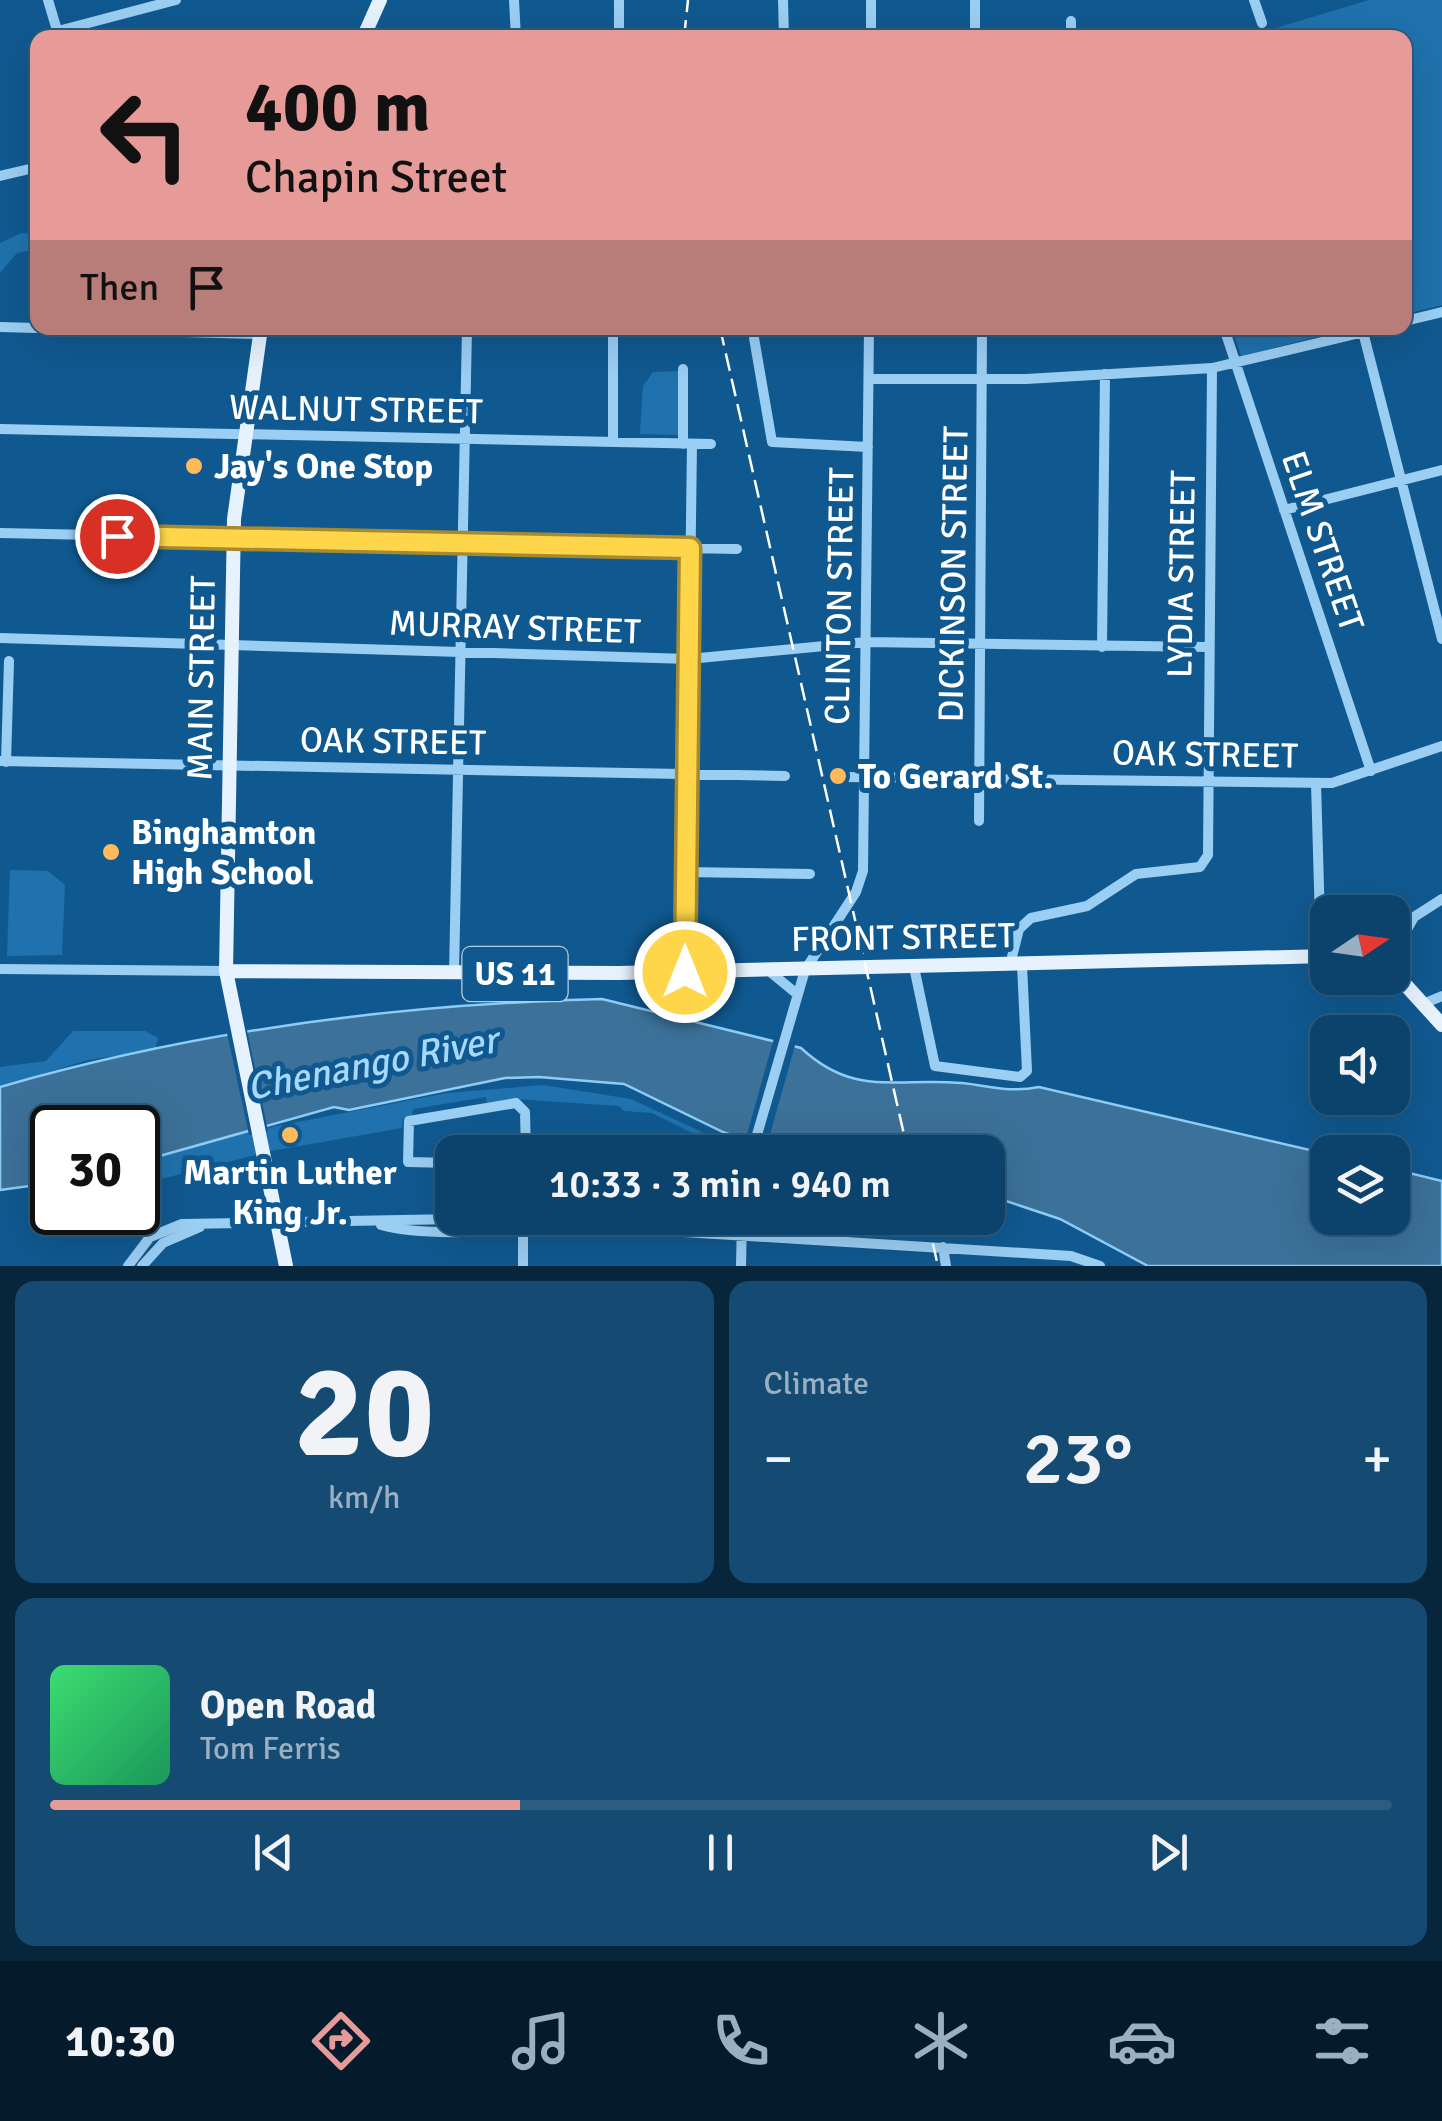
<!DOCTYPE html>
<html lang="en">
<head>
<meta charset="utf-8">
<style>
	body { margin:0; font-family:Signika,sans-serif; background:#154a72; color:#f1f3f6; height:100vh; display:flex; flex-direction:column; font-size:38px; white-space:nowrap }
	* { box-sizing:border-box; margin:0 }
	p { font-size:32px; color:#9ab0c2 }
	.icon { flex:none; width:55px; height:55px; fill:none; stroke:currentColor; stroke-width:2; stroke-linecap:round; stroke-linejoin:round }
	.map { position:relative; height:1266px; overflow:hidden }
	.panel { display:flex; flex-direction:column; gap:15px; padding:15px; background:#07253b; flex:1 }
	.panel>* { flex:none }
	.guide { position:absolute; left:30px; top:30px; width:1382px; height:305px; border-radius:20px; box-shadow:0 10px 40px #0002,0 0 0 2px #2c5c7f; background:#e69b98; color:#111; overflow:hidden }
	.needle { width:65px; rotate:77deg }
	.controls { position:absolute; left:1310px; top:895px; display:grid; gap:20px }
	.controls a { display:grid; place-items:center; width:100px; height:100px; border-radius:20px; background:#0c436c; box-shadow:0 10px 40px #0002,0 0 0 2px #2c5c7f; font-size:50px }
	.speed { position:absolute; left:30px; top:1105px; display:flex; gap:20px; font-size:50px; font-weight:700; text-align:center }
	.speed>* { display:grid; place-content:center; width:130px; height:130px; border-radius:50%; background:#0c436c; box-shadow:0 10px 40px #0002,0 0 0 2px #2c5c7f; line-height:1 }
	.speed .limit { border:5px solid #111; border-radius:15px; background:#fff; color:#111 }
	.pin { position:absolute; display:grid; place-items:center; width:85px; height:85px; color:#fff; margin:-42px; border:5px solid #fff; border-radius:50%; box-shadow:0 2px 10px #0007 }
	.me { position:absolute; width:110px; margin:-55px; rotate:0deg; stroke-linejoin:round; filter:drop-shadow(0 0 8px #0008) }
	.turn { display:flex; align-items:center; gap:35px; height:210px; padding:0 50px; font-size:45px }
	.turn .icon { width:130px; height:130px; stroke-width:2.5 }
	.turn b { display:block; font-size:70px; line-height:85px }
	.then { display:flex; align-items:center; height:95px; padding:0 50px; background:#0003; gap:20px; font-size:38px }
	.big { font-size:75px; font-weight:600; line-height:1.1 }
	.panel .tile { flex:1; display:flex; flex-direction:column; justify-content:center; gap:15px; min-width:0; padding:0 35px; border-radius:20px; background:#154a72 }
	.panel .dial { align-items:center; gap:0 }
	.dial b { font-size:130px; line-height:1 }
	.song { display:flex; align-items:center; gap:30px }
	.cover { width:120px; height:120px; border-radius:15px; background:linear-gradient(135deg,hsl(140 70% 55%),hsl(150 70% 35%)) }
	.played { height:10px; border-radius:5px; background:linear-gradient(90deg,#e69b98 35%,#2c5c7f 35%) }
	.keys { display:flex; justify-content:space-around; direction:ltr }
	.heat { display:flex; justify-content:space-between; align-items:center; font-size:55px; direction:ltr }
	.panel .tiles { flex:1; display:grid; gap:15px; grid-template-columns:1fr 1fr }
	.tile:last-child { grid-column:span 2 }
	.trip { position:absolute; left:435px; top:1135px; width:570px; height:100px; border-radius:20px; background:#0c436c; box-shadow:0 10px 40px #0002,0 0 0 2px #2c5c7f; font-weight:600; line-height:100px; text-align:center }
	.menu { display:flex; height:160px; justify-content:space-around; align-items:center; background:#051b2b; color:#9ab0c2 }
	.menu .icon { width:70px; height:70px }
	.menu .selected { color:#e69b98 }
	.menu b { font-size:45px; color:#f1f3f6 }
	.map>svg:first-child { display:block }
	.green { fill:#1f72ad }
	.water { fill:#3c7199; stroke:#8cccf6; stroke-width:2.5 }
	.pier { fill:#105990 }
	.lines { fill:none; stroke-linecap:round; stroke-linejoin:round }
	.minor { stroke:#9bcef3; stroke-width:10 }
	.major { stroke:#e6f3ff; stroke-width:14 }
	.rail { stroke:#fff; stroke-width:2.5; stroke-dasharray:18 8; stroke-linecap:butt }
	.route-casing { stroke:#a68a30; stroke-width:25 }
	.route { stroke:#ffd54a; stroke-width:18 }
	.poi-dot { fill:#ffba5c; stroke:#105990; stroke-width:4 }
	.labels { text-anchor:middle; stroke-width:10; stroke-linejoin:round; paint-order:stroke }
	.shield { fill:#105990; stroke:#b7cdde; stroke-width:2.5 }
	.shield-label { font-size:32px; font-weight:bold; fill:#fff }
	.street-label { font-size:35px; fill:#fff; stroke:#105990 }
	.poi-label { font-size:35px; font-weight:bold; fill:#fff; stroke:#105990; text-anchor:start }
	.water-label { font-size:38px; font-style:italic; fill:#a6d8fa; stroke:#105990 }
</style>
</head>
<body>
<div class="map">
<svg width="1442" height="1266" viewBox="0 0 1442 1266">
	<rect width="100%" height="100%" fill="#105990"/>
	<path class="green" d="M1369 0H1442V305L1405 314V38L1246 37Z
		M21 233 37 234V249L17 253 0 273V243Z
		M1232 328H1353L1241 356Z
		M679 371 678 435 640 434 643 386 653 372Z
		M10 870 48 871 65 885 62 955 7 956Z
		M73 1031H145L158 1038 155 1050 88 1060 0 1087V1067L46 1061Z
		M543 1085 631 1099 745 1152 710 1142 652 1113 624 1111 619 1106 515 1099 487 1103 486 1097 413 1109 412 1116 403 1118 402 1128 271 1151 138 1185V1164L225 1136 447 1093Z"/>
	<path class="water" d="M602 999 801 1048C855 1098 896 1077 962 1083 990 1086 1011 1093 1039 1087L1327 1154 1328 1218H1392L1393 1169 1442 1181V1266H1148L1060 1219 988 1195V1152H780L723 1132 624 1084 539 1077 505 1078 349 1110 334 1107 138 1162V1128H52V1183L0 1190V1087C194 1031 401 1004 602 999Z"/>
	<path class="pier" d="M247 1030 268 1131 249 1135 227 1033Z
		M774 1038 796 1042 765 1152 744 1145Z"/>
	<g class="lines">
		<path class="minor" d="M48 0 59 37
			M514 0 516 38
			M783 0 784 38
			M1254 0 1262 23
			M58 31 176 0
			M619 38V0
			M871 38V0
			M975 38V0
			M1071 38V21
			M0 176 38 167
			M1405 321 1442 312
			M0 327 260 334
			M1224 328 1371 771
			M1363 332 1442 639
			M754 338 772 442 868 447
			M869 379H1026L1212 368 1381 328
			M0 429 711 444
			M613 441V328
			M683 444V369
			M1284 510 1442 470
			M0 533 737 549
			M0 638 689 659 866 642 1208 647
			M1102 647 1105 374
			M0 761 785 776
			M6 762 9 661
			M842 777 1332 783 1442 746
			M1316 783 1321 957
			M979 821 982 328
			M686 872 810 874
			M1392 956 1414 917 1442 899
			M1010 965 1019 929 1031 918 1087 906 1136 874 1200 867 1208 855 1212 368
			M914 967 935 1066 1020 1077 1027 1071 1022 965
			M0 969 226 971
			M685 971 692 444
			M769 971 797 994
			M454 974 467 328
			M1425 1003 1442 996
			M752 1152 805 970 856 892 863 871 869 328
			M452 1163 408 1162 409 1121 516 1103 525 1112 526 1152
			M523 1218V1266
			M381 1225C414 1234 492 1236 523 1222
			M943 1247 946 1266
			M128 1266 150 1237 182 1224 509 1218 523 1222 1071 1256 1100 1266
			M142 1266 163 1243 200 1227
			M741 1266 742 1218"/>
		<path class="major" d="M363 38 380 0
			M261 328 234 519 226 971 286 1266
			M1392 970 1442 1025
			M226 971 619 973 1328 956"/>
		<path class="rail" d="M684 38 688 0
			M720 328 908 1152
			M927 1218 938 1266"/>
	</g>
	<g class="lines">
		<defs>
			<path id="route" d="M117 536 690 548 685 972"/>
		</defs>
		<use href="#route" class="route-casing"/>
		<use href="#route" class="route"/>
	</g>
	<g class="poi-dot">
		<circle cx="194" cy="466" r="10"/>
		<circle cx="838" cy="776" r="10"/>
		<circle cx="111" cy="852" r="10"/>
		<circle cx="290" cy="1135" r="10"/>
	</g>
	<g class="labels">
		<rect class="shield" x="462.5" y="947" width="105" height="54" rx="8"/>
		<g class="shield-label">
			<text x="515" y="985">US 11</text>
		</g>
		<g class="street-label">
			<text transform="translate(356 409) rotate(1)" y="12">WALNUT STREET</text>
			<text transform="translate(1323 541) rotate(71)" y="12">ELM STREET</text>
			<text transform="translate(953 574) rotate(-89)" y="12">DICKINSON STREET</text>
			<text transform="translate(1181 574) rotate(-89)" y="12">LYDIA STREET</text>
			<text transform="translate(839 596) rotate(-89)" y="12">CLINTON STREET</text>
			<text transform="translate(515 627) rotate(2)" y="12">MURRAY STREET</text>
			<text transform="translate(201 678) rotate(-89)" y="12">MAIN STREET</text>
			<text transform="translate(393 741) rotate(1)" y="12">OAK STREET</text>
			<text transform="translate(1205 754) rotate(1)" y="12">OAK STREET</text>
			<text transform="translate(903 937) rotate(-1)" y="12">FRONT STREET</text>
		</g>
		<g class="poi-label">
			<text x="214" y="478">Jay's One Stop</text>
			<text x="858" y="788">To Gerard St.</text>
			<text x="131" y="844">Binghamton<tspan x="131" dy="40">High School</tspan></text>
			<text x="290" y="1184" text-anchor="middle">Martin Luther<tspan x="290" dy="40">King Jr.</tspan></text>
		</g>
		<g class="water-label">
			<text transform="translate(372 1063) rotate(-11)" y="13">Chenango River</text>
		</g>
	</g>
</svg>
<div class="controls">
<a><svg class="needle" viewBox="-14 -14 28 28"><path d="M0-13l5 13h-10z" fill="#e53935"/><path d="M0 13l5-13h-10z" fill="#9ab0c2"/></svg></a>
<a><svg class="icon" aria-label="sound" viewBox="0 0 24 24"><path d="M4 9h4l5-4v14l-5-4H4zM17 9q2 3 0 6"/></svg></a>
<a><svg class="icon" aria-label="layers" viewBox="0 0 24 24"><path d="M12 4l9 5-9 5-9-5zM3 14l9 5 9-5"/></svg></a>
</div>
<div class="speed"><div class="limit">30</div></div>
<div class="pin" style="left:117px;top:536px;background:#d93025"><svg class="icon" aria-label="arrive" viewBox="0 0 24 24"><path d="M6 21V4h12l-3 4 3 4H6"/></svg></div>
<svg class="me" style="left:685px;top:972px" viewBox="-20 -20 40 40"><circle r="17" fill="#ffd54a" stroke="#fff" stroke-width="3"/><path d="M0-11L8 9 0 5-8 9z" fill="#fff"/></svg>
<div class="trip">10:33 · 3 min · 940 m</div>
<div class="guide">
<div class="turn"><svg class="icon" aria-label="left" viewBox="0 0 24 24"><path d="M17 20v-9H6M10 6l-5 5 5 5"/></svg><div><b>400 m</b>Chapin Street</div></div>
<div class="then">Then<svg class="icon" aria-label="arrive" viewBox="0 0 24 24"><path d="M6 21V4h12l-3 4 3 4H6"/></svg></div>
</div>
</div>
<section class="panel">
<div class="tiles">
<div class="tile dial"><b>20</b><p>km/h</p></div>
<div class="tile"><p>Climate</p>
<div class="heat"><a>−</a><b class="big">23°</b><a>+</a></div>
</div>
<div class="tile">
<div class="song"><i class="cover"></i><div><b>Open Road</b><p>Tom Ferris</p></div></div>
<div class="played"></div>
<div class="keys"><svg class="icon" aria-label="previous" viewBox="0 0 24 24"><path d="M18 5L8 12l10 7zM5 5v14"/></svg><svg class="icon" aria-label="pause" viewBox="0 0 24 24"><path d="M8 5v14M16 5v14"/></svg><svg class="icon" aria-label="next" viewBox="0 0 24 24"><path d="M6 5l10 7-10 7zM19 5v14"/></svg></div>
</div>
</div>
</section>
<nav class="menu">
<b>10:30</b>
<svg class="icon selected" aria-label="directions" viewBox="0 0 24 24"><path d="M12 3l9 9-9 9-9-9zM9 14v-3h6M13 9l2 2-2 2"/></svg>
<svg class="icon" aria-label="music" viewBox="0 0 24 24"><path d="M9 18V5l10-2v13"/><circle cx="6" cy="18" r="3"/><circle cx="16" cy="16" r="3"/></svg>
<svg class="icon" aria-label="phone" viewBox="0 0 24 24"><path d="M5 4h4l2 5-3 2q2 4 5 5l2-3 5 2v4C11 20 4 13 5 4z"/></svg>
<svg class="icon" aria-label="climate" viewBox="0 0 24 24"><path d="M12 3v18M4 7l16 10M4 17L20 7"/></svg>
<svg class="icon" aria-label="car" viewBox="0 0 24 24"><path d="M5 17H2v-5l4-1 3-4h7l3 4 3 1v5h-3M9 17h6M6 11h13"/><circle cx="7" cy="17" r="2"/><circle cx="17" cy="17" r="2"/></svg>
<svg class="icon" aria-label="filters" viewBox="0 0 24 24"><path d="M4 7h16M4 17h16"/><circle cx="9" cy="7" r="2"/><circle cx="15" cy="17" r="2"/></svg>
</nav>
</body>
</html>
